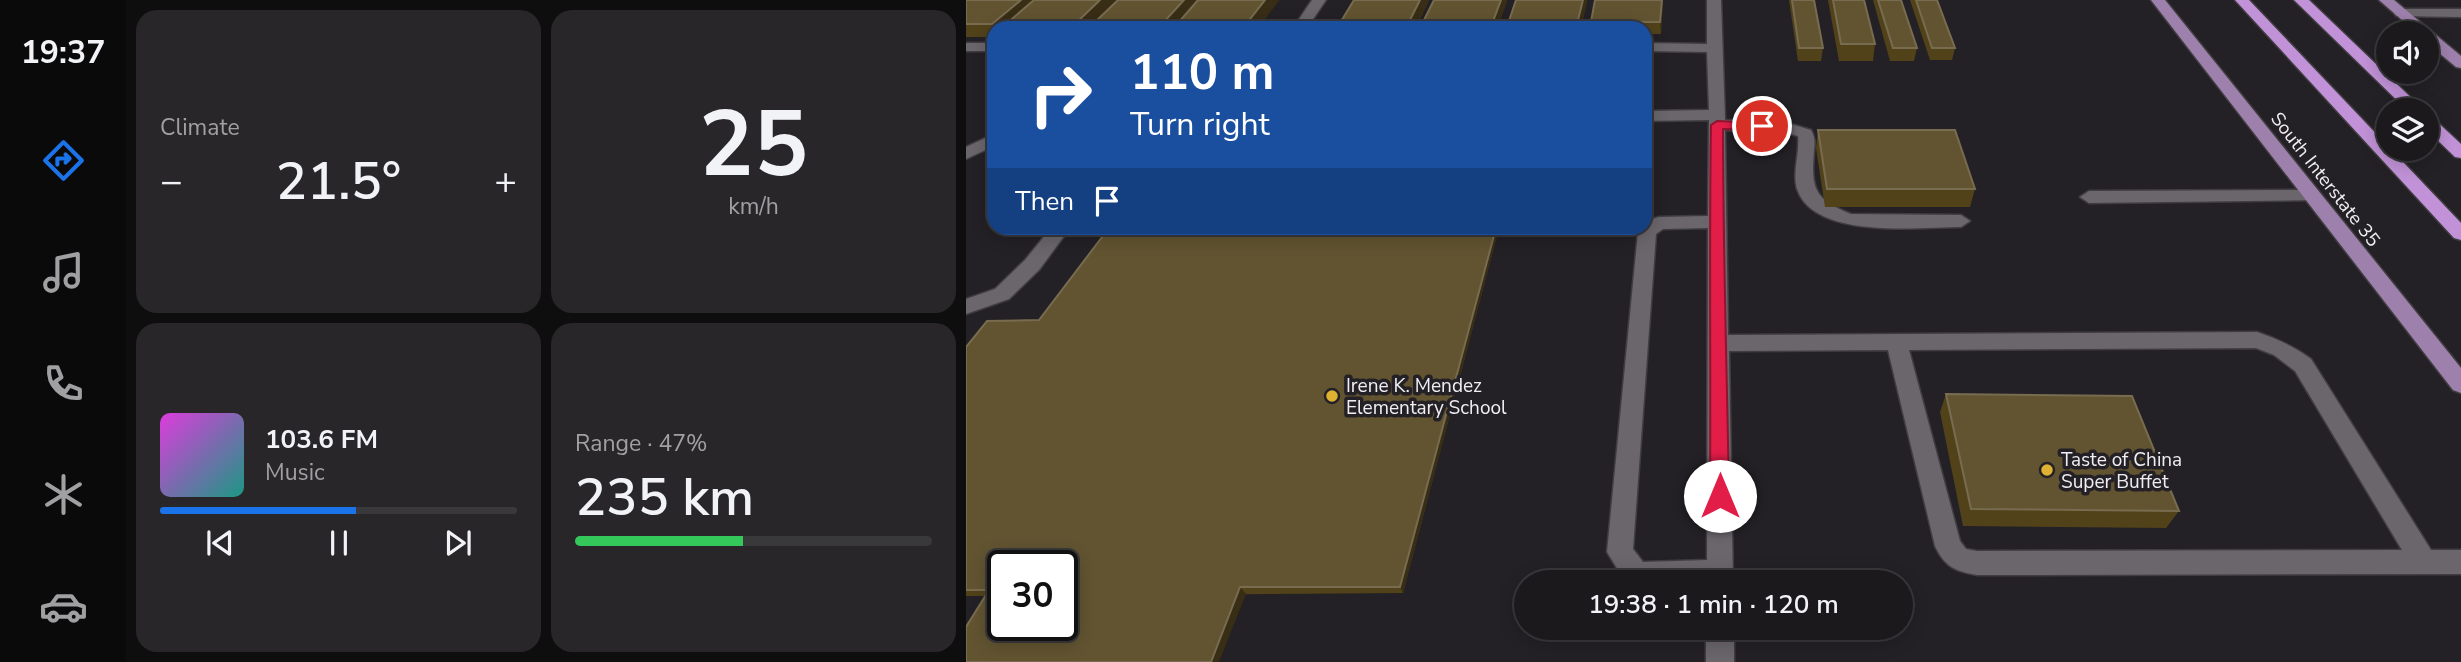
<!DOCTYPE html>
<html lang="en">
<head>
<meta charset="utf-8">
<style>
	body { margin:0; font-family:"Nunito Sans",sans-serif; background:#282629; color:#f1f3f6; height:100vh; display:flex; flex-direction:column; font-size:26px; white-space:nowrap }
	* { box-sizing:border-box; margin:0 }
	p { font-size:23px; color:#a0a0a3 }
	.icon { flex:none; width:38px; height:38px; fill:none; stroke:currentColor; stroke-width:2; stroke-linecap:round; stroke-linejoin:round }
	.map { position:relative; flex:1; overflow:hidden }
	.panel { display:flex; flex-direction:column; gap:10px; padding:10px; background:#0f0e0f; width:840px }
	.panel>* { flex:none }
	.hud { position:absolute; left:21px; top:21px; width:665px; height:214px; border-radius:21px; box-shadow:0 4px 18px #0003,0 0 0 2px #39383b; background:#1a4fa0; color:#fff; overflow:hidden }
	.fabs { position:absolute; left:1410px; top:21px; display:grid; gap:14px }
	.fabs a { display:grid; place-items:center; width:63px; height:63px; border-radius:50%; background:#1b191c; box-shadow:0 4px 18px #0003,0 0 0 2px #39383b; font-size:35px }
	.speed { position:absolute; left:21px; top:550px; display:flex; gap:14px; font-size:35px; font-weight:700; text-align:center }
	.speed>* { display:grid; place-content:center; width:91px; height:91px; border-radius:50%; background:#1b191c; box-shadow:0 4px 18px #0003,0 0 0 2px #39383b; line-height:1 }
	.speed .limit { border:4px solid #111; border-radius:10px; background:#fff; color:#111 }
	.pin { position:absolute; display:grid; place-items:center; width:60px; height:60px; color:#fff; margin:-30px; border:4px solid #fff; border-radius:50%; box-shadow:0 2px 7px #0007 }
	.me { position:absolute; width:77px; margin:-38px; rotate:0deg; stroke-linejoin:round; filter:drop-shadow(0 0 5px #0008) }
	.turn { display:flex; align-items:center; gap:24px; height:147px; padding:0 28px; font-size:32px }
	.turn .icon { width:91px; height:91px; stroke-width:2.5 }
	.turn b { display:block; font-size:49px; line-height:60px }
	.then { display:flex; align-items:center; height:66px; padding:0 28px; background:#0003; gap:14px; font-size:26px }
	.big { font-size:52px; font-weight:600; line-height:1.1 }
	.panel .widget { flex:1; display:flex; flex-direction:column; justify-content:center; gap:10px; min-width:0; padding:0 24px; border-radius:21px; background:#282629 }
	.panel .dial { align-items:center; gap:0 }
	.dial b { font-size:91px; line-height:1 }
	.song { display:flex; align-items:center; gap:21px }
	.cover { width:84px; height:84px; border-radius:10px; background:linear-gradient(135deg,hsl(300 70% 55%),hsl(170 70% 35%)) }
	.played { height:7px; border-radius:4px; background:linear-gradient(90deg,#1a73e8 55%,#39383b 55%) }
	.keys { display:flex; justify-content:space-around; direction:ltr }
	.heat { display:flex; justify-content:space-between; align-items:center; font-size:38px; direction:ltr }
	.charge { height:10px; border-radius:5px; background:linear-gradient(90deg,#34c759 47%,#39383b 0) }
	.panel .tiles { flex:1; display:grid; gap:10px; grid-template-columns:repeat(2,1fr) }
	.trip { position:absolute; left:548px; top:570px; width:399px; height:70px; border-radius:35px; background:#1b191c; box-shadow:0 4px 18px #0003,0 0 0 2px #39383b; font-weight:600; line-height:70px; text-align:center }
	main { display:flex; flex:1; min-height:0 }
	.menu { display:flex; flex-direction:column; width:126px; justify-content:space-around; align-items:center; background:#0b0a0b; color:#a0a0a3 }
	.menu .icon { width:49px; height:49px }
	.menu .active { color:#1a73e8 }
	.menu b { font-size:32px; color:#f1f3f6 }
	.map>svg:first-child { display:block }
	.lines { fill:none; stroke-linecap:round; stroke-linejoin:round }
	.minor-casing { stroke:#403d41; stroke-width:3 }
	.major-casing { stroke:#403d41; stroke-width:3 }
	.highway-casing { stroke:#403d41; stroke-width:3 }
	.minor { fill:#6a666c; fill-rule:evenodd }
	.major { fill:#9e80ac; fill-rule:evenodd }
	.highway { fill:#c192d7; fill-rule:evenodd }
	.wall { fill:#51421a }
	.shaded-wall { fill:#382d15 }
	.building { fill:#625431; stroke:#786c50; stroke-width:2; fill-rule:evenodd }
	.route { fill:#e11d48; stroke:#92132f; stroke-width:2 }
	.poi-dot { fill:#deb133; stroke:#242126; stroke-width:2.5 }
	.labels { text-anchor:middle; stroke-width:7; stroke-linejoin:round; paint-order:stroke }
	.street-label { font-size:19px; fill:#f0eef2; stroke:#242126 }
	.poi-label { font-size:19px; fill:#f0eef2; stroke:#242126; text-anchor:start }
</style>
</head>
<body>
<main>
<nav class="menu">
<b>19:37</b>
<svg class="icon active" aria-label="directions" viewBox="0 0 24 24"><path d="M12 3l9 9-9 9-9-9zM9 14v-3h6M13 9l2 2-2 2"/></svg>
<svg class="icon" aria-label="music" viewBox="0 0 24 24"><path d="M9 18V5l10-2v13"/><circle cx="6" cy="18" r="3"/><circle cx="16" cy="16" r="3"/></svg>
<svg class="icon" aria-label="phone" viewBox="0 0 24 24"><path d="M5 4h4l2 5-3 2q2 4 5 5l2-3 5 2v4C11 20 4 13 5 4z"/></svg>
<svg class="icon" aria-label="climate" viewBox="0 0 24 24"><path d="M12 3v18M4 7l16 10M4 17L20 7"/></svg>
<svg class="icon" aria-label="car" viewBox="0 0 24 24"><path d="M5 17H2v-5l4-1 3-4h7l3 4 3 1v5h-3M9 17h6M6 11h13"/><circle cx="7" cy="17" r="2"/><circle cx="17" cy="17" r="2"/></svg>
</nav>
<section class="panel">
<div class="tiles">
<div class="widget"><p>Climate</p>
<div class="heat"><a>−</a><b class="big">21.5°</b><a>+</a></div>
</div>
<div class="widget dial"><b>25</b><p>km/h</p></div>
<div class="widget">
<div class="song"><i class="cover"></i><div><b>103.6 FM</b><p>Music</p></div></div>
<div class="played"></div>
<div class="keys"><svg class="icon" aria-label="previous" viewBox="0 0 24 24"><path d="M18 5L8 12l10 7zM5 5v14"/></svg><svg class="icon" aria-label="pause" viewBox="0 0 24 24"><path d="M8 5v14M16 5v14"/></svg><svg class="icon" aria-label="next" viewBox="0 0 24 24"><path d="M6 5l10 7-10 7zM19 5v14"/></svg></div>
</div>
<div class="widget"><p>Range · 47%</p><b class="big">235 km</b><div class="charge"></div></div>
</div>
</section>
<div class="map">
<svg width="1495" height="662" viewBox="0 0 1495 662">
	<rect width="100%" height="100%" fill="#242126"/>
	<g class="lines">
		<defs>
			<path id="minor" d="M346 0H360L341 28H331L329 25Z
				M741 0H755L759 120 818 122 845 130C849 137 849 142 848 151 845 189 848 199 885 214L995 215 1004 221 995 227C953 227 848 240 831 189 826 172 834 153 832 136L817 132 759 130 762 335 1291 332C1312 339 1327 346 1345 359L1465 550H1495V574L1011 575C989 571 979 567 969 546L922 350 763 351 767 583H660L641 552 672 232 686 219 693 217 742 216 743 120 679 121V111L743 110 741 52 679 51V43L741 44ZM742 228 741 560 677 562 667 549 690 234 697 229ZM1290 348 1308 355 1329 371 1436 550 1011 551 1000 549 994 541 943 350Z
				M1435 9H1495V17L1430 16 1428 13Z
				M0 43H28V51H0Z
				M28 134V146L0 159V147Z
				M1346 190 1355 196 1352 200 1123 203 1114 197 1123 191Z
				M85 228H104L73 270 43 299 0 314V299L29 289 59 260Z
				M740 628H768V662H740Z"/>
			<path id="major" d="M1185 0H1199L1495 368V393L1487 390Z
				M1413 0H1428L1495 56V68L1490 67 1461 43V33H1451Z"/>
			<path id="highway" d="M1269 0H1283L1495 223V240L1488 238Z
				M1328 0H1343L1458 110H1441Z
				M1461 116 1467 118 1495 144V158L1489 157 1461 130Z"/>
		</defs>
		<use href="#minor" class="minor-casing"/>
		<use href="#major" class="major-casing"/>
		<use href="#highway" class="highway-casing"/>
		<use href="#minor" class="minor"/>
		<use href="#major" class="major"/>
		<use href="#highway" class="highway"/>
	</g>
	<path class="wall" d="M0 0H313L292 28H214L213 25 210 28H130L128 24 125 28H28V37H0Z
		M463 0 450 28H375L374 23Z
		M468 0H540L541 1 531 28H457L456 24Z
		M697 0 695 34H679V28H626L625 22Z
		M823 0H848L857 48 855 61H832Z
		M862 0H898L909 44 907 61H873Z
		M907 0H935L951 48 948 61H924Z
		M944 0H971L989 48 986 60H964Z
		M621 1 615 28H543L542 24Z
		M852 130 1009 189 1004 207H859L850 148Z
		M143 228H533L437 593 0 596V347L73 320Z
		M980 394 1213 511 1200 528 997 526 974 412Z"/>
	<path class="shaded-wall" d="M55 0H74L40 24 42 28H28L26 24Z
		M134 0H152L128 23V24L125 28H112L109 24Z
		M218 0H234L212 23 213 25 210 28H200L197 23Z
		M299 0H313L292 28H283L281 23Z
		M454 0H463L450 28H444L443 22Z
		M535 0H540L541 1 531 28H526V24Z
		M617 0H621V1L615 28H612L611 24Z
		M696 0H697L695 34 694 22Z
		M530 228H533L437 593 434 587Z
		M274 587 280 594 253 662H245Z"/>
	<path class="building" d="M0 0H55L26 24H0Z
		M68 0H134L109 24H40Z
		M152 0H218L197 23H128Z
		M232 0H299L281 23H212Z
		M388 0H454L443 22 374 23Z
		M468 0H535L526 24H456Z
		M550 0H617L611 24H542Z
		M629 0H696L694 22H625Z
		M826 0H848L857 48H833Z
		M867 0H898L909 44H875Z
		M912 0H935L951 48H927Z
		M950 0H971L989 48H966Z
		M852 130H989L1009 189H861Z
		M143 228H530L434 587H274L245 662H0V627L23 590H0V347L21 321 73 320ZM37 565H96V625H37Z
		M980 394 1166 396 1213 511 1005 509Z"/>
	<path class="route" d="M751 121 796 123 802 126 796 130 757 129C757 251 761 373 763 496L760 502 754 504 747 502 744 496C745 372 743 249 745 125Z"/>
	<g class="poi-dot">
		<circle cx="366" cy="396" r="7"/>
		<circle cx="1081" cy="470" r="7"/>
	</g>
	<g class="labels">
		<g class="street-label">
			<text transform="translate(1360 179) rotate(52)" y="7">South Interstate 35</text>
		</g>
		<g class="poi-label">
			<text x="380" y="392">Irene K. Mendez<tspan x="380" dy="22">Elementary School</tspan></text>
			<text x="1095" y="466">Taste of China<tspan x="1095" dy="22">Super Buffet</tspan></text>
		</g>
	</g>
</svg>
<div class="fabs">
<a><svg class="icon" aria-label="sound" viewBox="0 0 24 24"><path d="M4 9h4l5-4v14l-5-4H4zM17 9q2 3 0 6"/></svg></a>
<a><svg class="icon" aria-label="layers" viewBox="0 0 24 24"><path d="M12 4l9 5-9 5-9-5zM3 14l9 5 9-5"/></svg></a>
</div>
<div class="speed"><div class="limit">30</div></div>
<div class="pin" style="left:796px;top:126px;background:#d93025"><svg class="icon" aria-label="arrive" viewBox="0 0 24 24"><path d="M6 21V4h12l-3 4 3 4H6"/></svg></div>
<svg class="me" style="left:754px;top:496px" viewBox="-20 -20 40 40"><circle r="19" fill="#fff"/><path d="M0-13L10 11 0 6-10 11z" fill="#e11d48"/></svg>
<div class="trip">19:38 · 1 min · 120 m</div>
<div class="hud">
<div class="turn"><svg class="icon" aria-label="right" viewBox="0 0 24 24"><path d="M7 20v-9h11M14 6l5 5-5 5"/></svg><div><b>110 m</b>Turn right</div></div>
<div class="then">Then<svg class="icon" aria-label="arrive" viewBox="0 0 24 24"><path d="M6 21V4h12l-3 4 3 4H6"/></svg></div>
</div>
</div>
</main>
</body>
</html>
